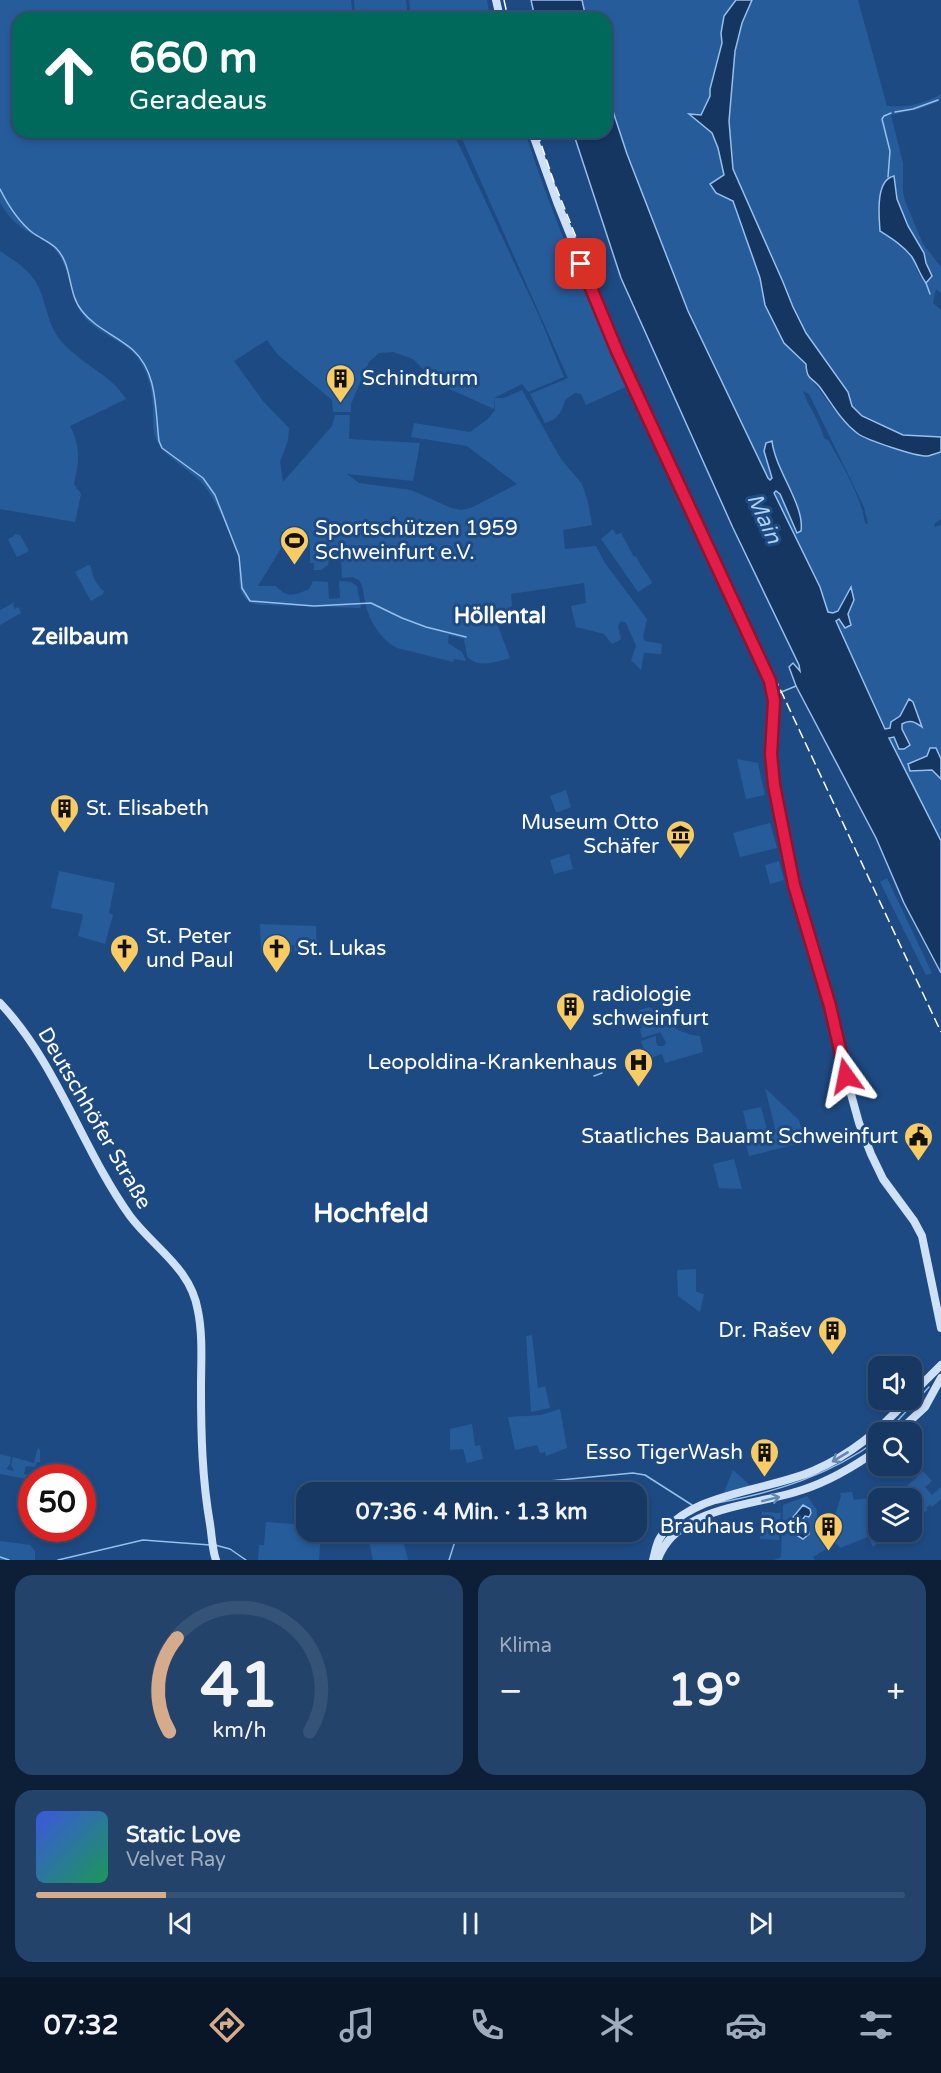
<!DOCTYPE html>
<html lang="de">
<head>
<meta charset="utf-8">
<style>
	body { margin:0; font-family:"Varela Round",sans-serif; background:#23436b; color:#f1f3f6; height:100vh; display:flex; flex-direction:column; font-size:22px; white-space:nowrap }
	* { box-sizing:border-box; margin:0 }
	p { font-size:20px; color:#9eacbe }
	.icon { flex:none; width:33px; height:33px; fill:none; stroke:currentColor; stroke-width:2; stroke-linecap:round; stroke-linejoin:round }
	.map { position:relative; height:1560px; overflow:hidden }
	.drawer { display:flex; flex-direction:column; gap:15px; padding:15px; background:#0c1f36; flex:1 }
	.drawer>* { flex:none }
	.hud { position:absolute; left:12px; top:12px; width:600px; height:126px; border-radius:18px; box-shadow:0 3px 9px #0003,0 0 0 2px #355277; background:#00695c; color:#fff; overflow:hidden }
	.fabs { position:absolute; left:868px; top:1356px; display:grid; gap:12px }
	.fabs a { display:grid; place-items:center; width:54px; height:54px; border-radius:12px; background:#163862; box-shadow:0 3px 9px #0003,0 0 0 2px #355277; font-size:30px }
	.speed { position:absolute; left:18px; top:1464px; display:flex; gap:12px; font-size:30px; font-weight:700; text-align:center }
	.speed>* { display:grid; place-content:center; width:78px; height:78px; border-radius:50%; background:#163862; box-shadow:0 3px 9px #0003,0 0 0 2px #355277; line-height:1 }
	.speed .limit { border:9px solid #d22; background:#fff; color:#111 }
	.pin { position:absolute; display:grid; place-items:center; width:51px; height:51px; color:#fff; margin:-26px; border-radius:12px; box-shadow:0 3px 9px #0006 }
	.me { position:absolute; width:66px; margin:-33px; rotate:348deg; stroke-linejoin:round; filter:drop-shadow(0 0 4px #0008) }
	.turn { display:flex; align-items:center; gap:21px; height:126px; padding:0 18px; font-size:27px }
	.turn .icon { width:78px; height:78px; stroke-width:2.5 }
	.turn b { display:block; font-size:42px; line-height:51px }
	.big { font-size:45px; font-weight:700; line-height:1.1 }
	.drawer .tile { flex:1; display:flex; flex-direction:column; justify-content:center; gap:9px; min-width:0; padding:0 21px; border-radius:18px; background:#23436b }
	.drawer .dial { align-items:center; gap:0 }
	.dial svg { height:156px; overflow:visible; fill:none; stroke:#355277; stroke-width:7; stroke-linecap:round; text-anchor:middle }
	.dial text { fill:#f1f3f6; stroke:none }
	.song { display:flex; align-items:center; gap:18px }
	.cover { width:72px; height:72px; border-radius:9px; background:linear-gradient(135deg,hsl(230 70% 55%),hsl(150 70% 35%)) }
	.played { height:6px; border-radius:3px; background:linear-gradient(90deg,#d6ab8b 15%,#355277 15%) }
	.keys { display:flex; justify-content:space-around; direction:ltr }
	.heat { display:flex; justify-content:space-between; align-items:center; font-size:33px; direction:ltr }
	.drawer .tiles { flex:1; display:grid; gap:15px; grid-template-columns:1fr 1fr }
	.tile:last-child { grid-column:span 2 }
	.trip { position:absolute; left:296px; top:1482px; width:351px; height:60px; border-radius:18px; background:#163862; box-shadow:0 3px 9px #0003,0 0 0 2px #355277; font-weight:700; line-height:60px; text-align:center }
	.menu { display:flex; height:96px; justify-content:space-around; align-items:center; background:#091627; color:#9eacbe }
	.menu .icon { width:42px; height:42px }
	.menu .current { color:#d6ab8b }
	.menu b { font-size:27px; color:#f1f3f6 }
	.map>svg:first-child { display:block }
	.green { fill:#275c9b; fill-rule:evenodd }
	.water { fill:#143661; stroke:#97bfeb; stroke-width:1.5 }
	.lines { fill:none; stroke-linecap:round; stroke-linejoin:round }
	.stream { stroke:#97bfeb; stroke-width:1.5 }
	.secondary { stroke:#cfe1f7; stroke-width:8 }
	.rail { stroke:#fff; stroke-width:1.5; stroke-dasharray:10 4.5; stroke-linecap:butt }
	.oneway { stroke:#6586b1 }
	.route-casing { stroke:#92132f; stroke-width:15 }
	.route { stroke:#e11d48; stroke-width:10 }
	.labels { text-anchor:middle; stroke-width:6; stroke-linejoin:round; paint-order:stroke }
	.poi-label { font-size:21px; fill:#fff; stroke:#1e4a83; text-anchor:start }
	.street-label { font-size:21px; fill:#fff; stroke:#1e4a83 }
	.water-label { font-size:22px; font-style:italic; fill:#afcef1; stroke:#1e4a83 }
	.neighbourhood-label { font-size:22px; font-weight:bold; fill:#fff; stroke:#1e4a83 }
	.district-label { font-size:27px; font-weight:bold; fill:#fff; stroke:#1e4a83 }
</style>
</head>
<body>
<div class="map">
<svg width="941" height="1560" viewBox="0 0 941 1560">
	<rect width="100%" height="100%" fill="#1e4a83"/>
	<path class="green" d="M0 0H351L353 18H18V132H453L540 318 564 377 528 392 522 384 494 398H504L522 390 561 459 582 484 588 502 592 525 563 530 565 549 596 546 605 563 647 619 643 637 645 641 662 644 661 654 644 653 641 670 631 660 636 646 626 623 621 621 618 626 621 639 612 644 604 634 576 627 571 606 586 603 584 583 511 594 512 606 496 621 510 658C496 662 477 669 467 656L464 639 449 635 448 643 462 652 466 661 454 659 453 662 397 648C381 640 368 619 365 602 363 594 364 587 359 580L352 577 342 578 341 558H329L328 565 321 570H314V563H310V544L283 545 258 586H276C287 599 295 595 309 589L313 581 328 582 329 599 340 598 339 581 351 582 357 586 361 608 262 605C255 604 250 604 245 598 235 586 242 568 237 554 230 532 219 507 206 488 194 471 163 457 157 441 153 433 153 423 153 414 153 393 150 376 138 358 126 343 105 336 90 323 67 302 74 271 55 250 47 240 31 235 21 227 12 221 6 212 0 203ZM267 340 278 355 332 400 333 412H351V404L369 362 379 353 393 352 413 359 435 381 431 387H445L494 409V398L495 410 488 419 470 432 414 423 411 437 467 446 517 484 471 508 461 510 451 508 411 490 359 483 347 474 413 481 420 443 349 439 350 415H335L332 426 283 482 280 462 288 440 289 428 263 401 234 361Z
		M354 0H406L408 18H355Z
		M409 0H487L490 18H411Z
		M582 0H736L724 16 721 33 722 42 710 89V96L701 115 689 114 712 133 718 148 724 175 710 185 716 193 733 201 760 278 765 305 784 343 806 364V374C819 386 826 403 839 414 857 428 905 458 927 456 932 455 937 453 941 452V519L934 524 935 527 941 525V842L901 765 836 621 848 614 854 600 844 602C840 609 837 615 828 612L820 587 774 493 776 490 780 493 792 524 798 510C788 488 775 465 772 441L768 466 773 478 770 480 768 478 688 311 656 232 627 154 606 90 608 62 606 61V18H586ZM803 391 809 394 864 507 868 524 865 523C861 495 842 466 829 441L824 438C820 421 809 408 803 391Z
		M752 0H858L887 106C905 108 925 104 941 94L940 101 919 109 891 115 903 163V192L905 201 923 244 941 267V293L936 289 933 303 941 310V437L903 435 862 416 852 406 848 392 806 333 793 307 783 282 733 169 729 121 735 51 742 23ZM893 176 897 199 908 226 924 253 926 263 932 276 926 283 918 273 912 257 896 241Z
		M459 132H525C553 219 589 303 628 386L586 405 581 394 575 393 565 400C562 412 558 419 545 423L530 394 568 378Z
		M0 251C13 260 27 268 35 281 46 298 46 320 58 337 77 363 109 372 126 399L70 426C81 446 79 463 74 484L81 494 75 522 0 509Z
		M613 529 616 535 621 533 634 557 636 556C641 568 647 572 652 583L638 592 601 539Z
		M15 534 20 535 29 551 17 557 8 539 14 536Z
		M88 565 91 566C91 574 98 588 104 591L103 594 91 601 75 572Z
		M15 602 13 605 15 609 18 607 21 613 0 625V610Z
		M737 759 758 763 765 795 746 799Z
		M566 790 571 807 559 812H556L550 796Z
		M770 823 777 848 740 857 733 833Z
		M569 854 573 869 554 874 550 860Z
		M779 861 784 880 770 884 765 865Z
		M59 871 115 883 109 913 113 915 105 944 78 936 83 916 82 914 51 908Z
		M887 878 932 973 926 975 880 882Z
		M260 924 316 926 317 954H295L294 945H292V952L261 953Z
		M650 1007C664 1021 679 1035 700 1036L703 1052 665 1063 662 1054 647 1059 641 1041 656 1036V1042L658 1046H664L666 1042 660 1032 642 1038 640 1029 642 1028 639 1019 636 1020 635 1014 640 1010Z
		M765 1088 799 1120 805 1142 749 1156 745 1141 776 1132Z
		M761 1107 768 1133 749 1138 743 1111Z
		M734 1159 742 1189 719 1188 713 1164Z
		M696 1269V1292L704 1294 700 1312 678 1296 677 1270Z
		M532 1335 538 1388 545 1386 550 1408 531 1412 526 1336Z
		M560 1409 567 1448 546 1456 545 1452 540 1453 537 1445 515 1450 508 1417 541 1415Z
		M472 1424 475 1446 480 1445 483 1459 467 1463 463 1449 450 1450V1429Z
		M38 1447 40 1451V1462H37L35 1467 26 1466 24 1474 38 1477 32 1478 31 1480 0 1474V1454L11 1457 10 1464 6 1469 14 1471 11 1465 13 1457 34 1463Z
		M733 1470 752 1487 724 1492Z
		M923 1471 932 1481 925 1487 932 1495 941 1487V1499L932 1507 930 1505 926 1508 928 1510 912 1520V1498H889L907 1486Z
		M852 1492 854 1500 869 1498 877 1507 879 1505V1532H891L873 1547 868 1537 840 1548 836 1543 813 1557 815 1560H774L781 1557 783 1505 807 1496 817 1510 816 1536 832 1525 841 1496 840 1493Z
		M762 1512 781 1513 779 1540 760 1539Z
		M266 1522 306 1525V1532H321L319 1560H258L259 1545H264Z
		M382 1532H401L408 1560H373L368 1535Z
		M0 1541 30 1545 35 1551V1560H0Z"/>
	<path class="water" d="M531 0H582L586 18H535Z
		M736 0H752L742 23 735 51 729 121 733 169 783 282 793 307 806 333 848 392 852 406 862 416 903 435 941 437V452C937 453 932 455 928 456 917 457 866 440 857 433 841 421 831 402 819 386 810 376 807 380 806 364L784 343 765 305 760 278 733 201 716 193 710 184 724 175 718 148 712 133 689 114 701 115 710 96V89L722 43 721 33 724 16Z
		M606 90 627 154 688 311 768 478 770 480 772 478 764 451 766 443 772 441C775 470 805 505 801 531L797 533 780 494 776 491 774 493 820 587 828 612 833 613 838 611 851 587 854 600 848 614 851 625 845 628 839 619 836 621 885 729 890 728 891 722 900 716 909 699 913 702 922 727C915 722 910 719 902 724V729L910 745 904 749H899L894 737 889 738 941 841V973L904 903 876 838 796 686 789 667 793 663 800 671 799 665 733 528 621 278 573 132H606Z
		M894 176 897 199 908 226 924 253 926 263 932 276 926 283C920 275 917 265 912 257 904 246 891 238 880 231 879 216 875 180 894 176Z
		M930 748H936L941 759V779L932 770 910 771 908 764 927 756Z
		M803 1505 810 1509 811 1513 809 1517 805 1516 803 1519 807 1524 809 1534 803 1539 798 1536V1529L793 1527 790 1521Z"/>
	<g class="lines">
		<path class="stream" d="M895 112 913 109 938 100
			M888 177 890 151 882 119 884 116 891 113
			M0 189C8 205 19 222 33 233 40 238 50 242 56 248 73 265 67 293 82 311 95 328 117 336 133 350 158 373 155 410 159 441L162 448 203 478 215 495 239 556 242 588 250 601 314 606 371 603 402 618 426 627 466 637
			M926 283 930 294
			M779 693 796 686
			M594 1076 602 1073
			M887 1432 929 1387
			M510 1492 549 1481 633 1473 645 1475 692 1505
			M717 1503C776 1492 831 1475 879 1439
			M215 1545 230 1549 246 1560
			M0 1557 9 1560
			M58 1560 143 1540 210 1545
			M449 1560 458 1532"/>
		<path class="secondary" d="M496 0 500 18
			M532 132 557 202 617 351 770 681 774 711 772 773 796 894 830 1007 846 1076 859 1123 871 1154 883 1179 914 1221 922 1236 941 1328
			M0 1003C57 1063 82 1149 130 1216 154 1248 191 1268 198 1311 203 1336 201 1362 201 1388 201 1434 202 1478 210 1524 212 1536 212 1549 216 1560
			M912 1394 941 1365
			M898 1432 925 1407 941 1378
			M658 1559C677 1506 755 1506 802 1490 830 1481 855 1466 879 1449
			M653 1560C655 1553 656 1544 660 1538 686 1493 768 1491 813 1471 852 1454 879 1431 907 1400"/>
		<path class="rail" d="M504 0 508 18
			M537 132 554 182 621 350 941 1032"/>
	</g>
	<defs><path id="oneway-shaft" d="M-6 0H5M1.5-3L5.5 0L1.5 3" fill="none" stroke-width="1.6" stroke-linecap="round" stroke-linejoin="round" transform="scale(1.5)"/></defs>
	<g class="oneway">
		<use href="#oneway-shaft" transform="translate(840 1457) rotate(149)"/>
		<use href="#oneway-shaft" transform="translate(771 1499) rotate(-14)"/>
	</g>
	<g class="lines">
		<defs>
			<path id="route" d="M581 264 617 351 770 681 774 701 771 754 774 785 794 885 830 1006 846 1076"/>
		</defs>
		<use href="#route" class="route-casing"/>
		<use href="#route" class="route"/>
	</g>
	<defs>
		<symbol id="building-pin" viewBox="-11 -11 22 30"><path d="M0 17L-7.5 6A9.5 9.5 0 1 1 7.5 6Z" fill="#f9cc62" stroke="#1e4a83"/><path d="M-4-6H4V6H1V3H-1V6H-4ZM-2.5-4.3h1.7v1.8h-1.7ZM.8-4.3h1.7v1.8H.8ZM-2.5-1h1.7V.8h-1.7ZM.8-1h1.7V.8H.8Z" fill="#111"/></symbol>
		<symbol id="stadium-pin" viewBox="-11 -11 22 30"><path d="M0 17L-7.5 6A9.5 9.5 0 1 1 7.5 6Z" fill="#f9cc62" stroke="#1e4a83"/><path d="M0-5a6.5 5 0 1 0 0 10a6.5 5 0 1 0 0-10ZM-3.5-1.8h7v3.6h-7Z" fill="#111"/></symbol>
		<symbol id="museum-pin" viewBox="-11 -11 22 30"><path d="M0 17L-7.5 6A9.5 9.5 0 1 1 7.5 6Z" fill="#f9cc62" stroke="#1e4a83"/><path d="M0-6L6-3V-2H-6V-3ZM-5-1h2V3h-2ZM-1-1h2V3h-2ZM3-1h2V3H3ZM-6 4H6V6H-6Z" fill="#111"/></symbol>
		<symbol id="church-pin" viewBox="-11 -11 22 30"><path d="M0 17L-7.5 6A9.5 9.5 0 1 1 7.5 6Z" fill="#f9cc62" stroke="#1e4a83"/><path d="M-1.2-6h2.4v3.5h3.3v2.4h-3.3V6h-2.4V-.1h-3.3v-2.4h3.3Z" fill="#111"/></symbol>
		<symbol id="hospital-pin" viewBox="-11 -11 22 30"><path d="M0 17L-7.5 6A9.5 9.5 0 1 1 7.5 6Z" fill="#f9cc62" stroke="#1e4a83"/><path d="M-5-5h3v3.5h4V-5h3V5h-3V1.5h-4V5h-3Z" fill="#111"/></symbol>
		<symbol id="civic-pin" viewBox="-11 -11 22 30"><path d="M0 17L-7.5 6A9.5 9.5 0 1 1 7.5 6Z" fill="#f9cc62" stroke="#1e4a83"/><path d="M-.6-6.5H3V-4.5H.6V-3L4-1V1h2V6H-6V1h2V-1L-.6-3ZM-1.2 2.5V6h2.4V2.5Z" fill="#111"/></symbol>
	</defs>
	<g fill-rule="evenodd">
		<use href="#building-pin" x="324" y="362" width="33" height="45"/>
		<use href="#stadium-pin" x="278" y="524" width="33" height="45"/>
		<use href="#building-pin" x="48" y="792" width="33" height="45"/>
		<use href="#museum-pin" x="664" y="818" width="33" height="45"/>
		<use href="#church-pin" x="108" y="932" width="33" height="45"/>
		<use href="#church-pin" x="260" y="932" width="33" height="45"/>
		<use href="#building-pin" x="554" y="990" width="33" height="45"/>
		<use href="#hospital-pin" x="622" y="1046" width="33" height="45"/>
		<use href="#civic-pin" x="902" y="1120" width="33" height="45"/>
		<use href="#building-pin" x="816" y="1314" width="33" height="45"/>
		<use href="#building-pin" x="748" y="1436" width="33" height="45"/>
		<use href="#building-pin" x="812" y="1510" width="33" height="45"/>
	</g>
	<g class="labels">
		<g class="poi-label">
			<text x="362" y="385">Schindturm</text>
			<text x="315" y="535">Sportschützen 1959<tspan x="315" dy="24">Schweinfurt e.V.</tspan></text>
			<text x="86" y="815">St. Elisabeth</text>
			<text x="659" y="829" text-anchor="end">Museum Otto<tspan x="659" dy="24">Schäfer</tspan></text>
			<text x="146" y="943">St. Peter<tspan x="146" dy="24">und Paul</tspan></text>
			<text x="297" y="955">St. Lukas</text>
			<text x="592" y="1001">radiologie<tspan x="592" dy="24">schweinfurt</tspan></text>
			<text x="617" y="1069" text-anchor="end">Leopoldina-Krankenhaus</text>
			<text x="898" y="1143" text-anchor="end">Staatliches Bauamt Schweinfurt</text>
			<text x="812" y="1337" text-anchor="end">Dr. Rašev</text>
			<text x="743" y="1459" text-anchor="end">Esso TigerWash</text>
			<text x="808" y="1533" text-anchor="end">Brauhaus Roth</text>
		</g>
		<g class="street-label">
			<text transform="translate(95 1118) rotate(60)" y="7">Deutschhöfer Straße</text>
		</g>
		<g class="water-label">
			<text transform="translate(765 518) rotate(65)" y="8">Main</text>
		</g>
		<g class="neighbourhood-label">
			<text x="500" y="623">Höllental</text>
			<text x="80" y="644">Zeilbaum</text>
		</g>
		<g class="district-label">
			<text x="371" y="1222">Hochfeld</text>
		</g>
	</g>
</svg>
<div class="fabs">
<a><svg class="icon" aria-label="sound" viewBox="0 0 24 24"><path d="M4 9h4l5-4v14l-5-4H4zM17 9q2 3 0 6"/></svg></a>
<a><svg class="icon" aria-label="search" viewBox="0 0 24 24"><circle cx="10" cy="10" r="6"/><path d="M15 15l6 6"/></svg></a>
<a><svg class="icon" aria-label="layers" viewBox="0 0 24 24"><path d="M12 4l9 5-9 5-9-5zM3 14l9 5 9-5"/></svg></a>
</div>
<div class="speed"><div class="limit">50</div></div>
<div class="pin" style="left:581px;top:264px;background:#d93025"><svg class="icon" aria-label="arrive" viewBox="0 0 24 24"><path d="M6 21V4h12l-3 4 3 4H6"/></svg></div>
<svg class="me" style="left:846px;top:1076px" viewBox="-20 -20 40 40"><path d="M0-17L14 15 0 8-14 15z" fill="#e11d48" stroke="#fff" stroke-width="4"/></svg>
<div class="trip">07:36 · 4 Min. · 1.3 km</div>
<div class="hud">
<div class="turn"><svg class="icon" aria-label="ahead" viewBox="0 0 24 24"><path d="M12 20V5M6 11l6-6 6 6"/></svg><div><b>660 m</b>Geradeaus</div></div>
</div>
</div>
<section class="drawer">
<div class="tiles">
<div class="tile dial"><svg viewBox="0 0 100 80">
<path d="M14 69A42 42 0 1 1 86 69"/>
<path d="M14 69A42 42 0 0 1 18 21" stroke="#d6ab8b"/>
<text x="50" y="56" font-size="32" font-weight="700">41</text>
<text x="50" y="72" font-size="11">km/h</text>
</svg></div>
<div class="tile"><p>Klima</p>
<div class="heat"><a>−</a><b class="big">19°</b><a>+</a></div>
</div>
<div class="tile">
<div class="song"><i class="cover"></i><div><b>Static Love</b><p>Velvet Ray</p></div></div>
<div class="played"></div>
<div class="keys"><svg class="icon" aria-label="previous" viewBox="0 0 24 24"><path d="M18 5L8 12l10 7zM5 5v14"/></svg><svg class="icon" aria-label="pause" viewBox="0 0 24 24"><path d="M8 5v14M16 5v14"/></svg><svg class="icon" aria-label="next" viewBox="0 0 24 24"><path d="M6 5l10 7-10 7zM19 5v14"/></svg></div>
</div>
</div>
</section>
<nav class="menu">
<b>07:32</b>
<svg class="icon current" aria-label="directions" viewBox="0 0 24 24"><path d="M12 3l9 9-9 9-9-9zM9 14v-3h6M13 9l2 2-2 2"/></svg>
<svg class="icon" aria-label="music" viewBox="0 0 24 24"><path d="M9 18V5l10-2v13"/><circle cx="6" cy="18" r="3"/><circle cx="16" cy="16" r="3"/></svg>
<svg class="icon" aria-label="phone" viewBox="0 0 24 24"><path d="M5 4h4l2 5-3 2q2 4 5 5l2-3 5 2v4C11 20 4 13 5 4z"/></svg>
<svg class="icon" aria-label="climate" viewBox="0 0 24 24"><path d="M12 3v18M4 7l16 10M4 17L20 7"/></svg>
<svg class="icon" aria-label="car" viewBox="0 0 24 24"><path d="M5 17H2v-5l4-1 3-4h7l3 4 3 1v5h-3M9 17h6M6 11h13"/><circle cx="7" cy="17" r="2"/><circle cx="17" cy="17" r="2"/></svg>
<svg class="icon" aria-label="filters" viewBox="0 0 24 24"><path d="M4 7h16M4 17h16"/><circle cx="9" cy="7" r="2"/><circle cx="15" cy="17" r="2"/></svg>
</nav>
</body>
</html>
